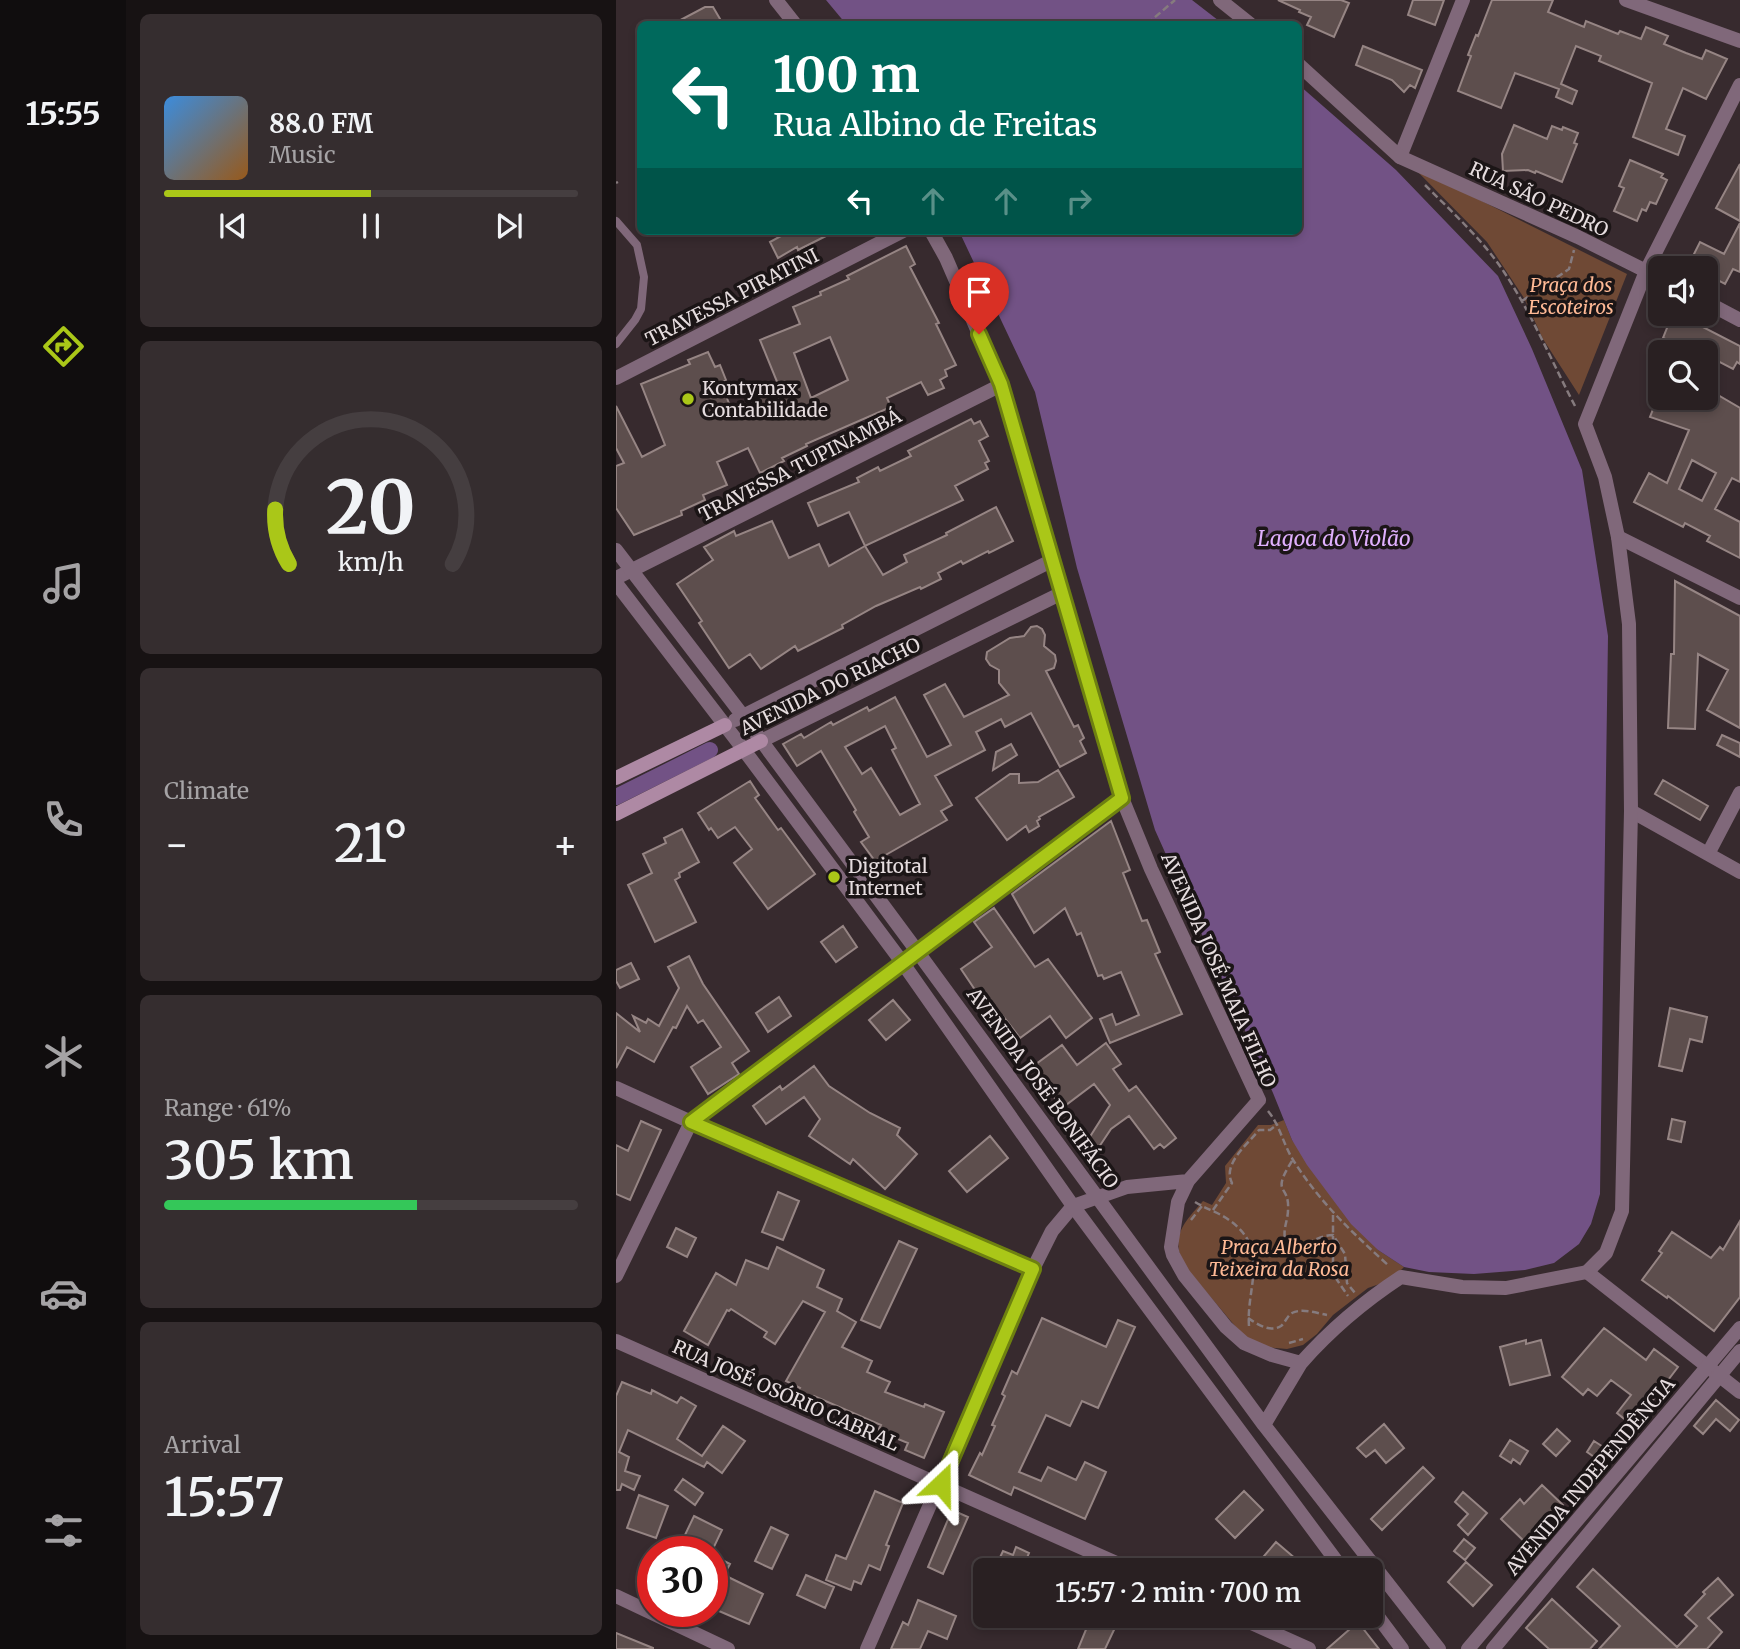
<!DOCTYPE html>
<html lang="en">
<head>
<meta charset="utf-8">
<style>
	body { margin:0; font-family:Merriweather,serif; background:#352d2f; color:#f1f3f6; height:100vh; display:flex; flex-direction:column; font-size:26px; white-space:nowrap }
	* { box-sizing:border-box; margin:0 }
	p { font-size:23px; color:#a5a3a5 }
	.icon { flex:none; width:38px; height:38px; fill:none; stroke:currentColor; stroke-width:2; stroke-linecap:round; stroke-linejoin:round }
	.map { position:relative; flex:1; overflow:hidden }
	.details { display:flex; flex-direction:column; gap:14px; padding:14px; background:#171213; width:490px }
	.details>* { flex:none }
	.banner { position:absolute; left:21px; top:21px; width:665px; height:214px; border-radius:10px; box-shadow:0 4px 10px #0003,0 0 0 2px #453e40; background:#00695c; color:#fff; overflow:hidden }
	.controls { position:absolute; left:1032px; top:256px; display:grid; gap:14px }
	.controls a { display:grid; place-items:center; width:70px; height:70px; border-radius:10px; background:#292022; box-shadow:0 4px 10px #0003,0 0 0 2px #453e40; font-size:35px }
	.speed { position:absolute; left:21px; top:1536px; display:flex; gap:14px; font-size:35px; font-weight:700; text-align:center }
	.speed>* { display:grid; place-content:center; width:91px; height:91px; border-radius:50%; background:#292022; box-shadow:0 4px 10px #0003,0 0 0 2px #453e40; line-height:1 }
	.speed .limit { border:10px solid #d22; background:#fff; color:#111 }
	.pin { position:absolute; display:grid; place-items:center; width:60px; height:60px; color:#fff; margin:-72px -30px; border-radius:50% 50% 50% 0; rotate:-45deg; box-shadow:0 0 7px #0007 }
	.pin .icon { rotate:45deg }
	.me { position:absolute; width:77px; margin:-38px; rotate:23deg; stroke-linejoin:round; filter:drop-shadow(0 0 5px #0008) }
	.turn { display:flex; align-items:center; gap:24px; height:147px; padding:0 21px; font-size:32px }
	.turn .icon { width:91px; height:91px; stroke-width:2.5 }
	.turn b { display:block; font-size:49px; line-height:60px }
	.lanes { display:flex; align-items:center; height:66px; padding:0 21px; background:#0003; justify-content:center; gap:35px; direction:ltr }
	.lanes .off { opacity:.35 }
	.big { font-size:52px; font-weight:600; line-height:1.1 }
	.details .widget { flex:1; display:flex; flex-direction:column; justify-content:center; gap:10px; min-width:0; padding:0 24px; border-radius:10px; background:#352d2f }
	.details .dial { align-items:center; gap:0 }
	.dial svg { height:182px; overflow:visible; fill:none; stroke:#453e40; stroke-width:7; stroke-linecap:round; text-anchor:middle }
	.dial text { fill:#f1f3f6; stroke:none }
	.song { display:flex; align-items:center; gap:21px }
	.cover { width:84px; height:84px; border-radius:10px; background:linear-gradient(135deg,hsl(210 70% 55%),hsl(30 70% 35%)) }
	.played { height:7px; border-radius:4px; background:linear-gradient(90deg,#aac718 50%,#453e40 50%) }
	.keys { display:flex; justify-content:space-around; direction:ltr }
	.heat { display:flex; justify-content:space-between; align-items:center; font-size:38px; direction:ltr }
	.charge { height:10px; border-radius:5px; background:linear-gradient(90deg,#34c759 61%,#453e40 0) }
	.trip { position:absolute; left:357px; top:1558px; width:410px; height:70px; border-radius:10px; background:#292022; box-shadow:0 4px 10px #0003,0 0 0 2px #453e40; font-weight:600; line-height:70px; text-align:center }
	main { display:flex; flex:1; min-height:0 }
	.menu { display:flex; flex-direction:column; width:126px; justify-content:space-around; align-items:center; background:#100d0e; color:#a5a3a5 }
	.menu .icon { width:49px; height:49px }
	.menu .current { color:#aac718 }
	.menu b { font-size:32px; color:#f1f3f6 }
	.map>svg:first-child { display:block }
	.green { fill:#6f4935 }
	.water { fill:#725285 }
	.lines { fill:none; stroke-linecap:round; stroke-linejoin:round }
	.canal { stroke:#725285; stroke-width:16 }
	.building { fill:#5d4e4d; stroke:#968584; stroke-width:2; fill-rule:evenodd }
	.path { stroke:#867b7e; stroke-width:2.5; stroke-dasharray:7 3.5; stroke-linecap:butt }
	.service { stroke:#80687a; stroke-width:8 }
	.minor { stroke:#80687a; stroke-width:14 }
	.tertiary { stroke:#80687a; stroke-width:14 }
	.secondary { stroke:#ae89a4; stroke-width:14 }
	.route-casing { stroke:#6e8110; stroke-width:18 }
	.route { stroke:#aac718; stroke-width:12 }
	.poi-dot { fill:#aac718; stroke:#1b1516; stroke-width:2.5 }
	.labels { text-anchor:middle; stroke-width:7; stroke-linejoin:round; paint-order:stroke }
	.street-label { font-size:19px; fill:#e6dddf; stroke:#1b1516 }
	.park-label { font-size:19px; font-style:italic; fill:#feb995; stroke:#1b1516 }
	.poi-label { font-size:19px; fill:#e6dddf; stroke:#1b1516; text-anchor:start }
	.water-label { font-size:21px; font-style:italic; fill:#e0b0fe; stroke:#1b1516 }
</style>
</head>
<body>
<main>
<nav class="menu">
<b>15:55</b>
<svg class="icon current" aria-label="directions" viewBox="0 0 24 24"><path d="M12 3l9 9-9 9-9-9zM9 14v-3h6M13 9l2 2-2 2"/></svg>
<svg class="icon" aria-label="music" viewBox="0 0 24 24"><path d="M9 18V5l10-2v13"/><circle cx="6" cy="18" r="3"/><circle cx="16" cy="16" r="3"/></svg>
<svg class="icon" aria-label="phone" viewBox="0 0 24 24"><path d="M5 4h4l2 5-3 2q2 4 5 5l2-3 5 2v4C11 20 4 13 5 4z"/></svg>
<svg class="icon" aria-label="climate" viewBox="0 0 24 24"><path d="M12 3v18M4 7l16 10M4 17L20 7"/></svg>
<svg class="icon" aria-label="car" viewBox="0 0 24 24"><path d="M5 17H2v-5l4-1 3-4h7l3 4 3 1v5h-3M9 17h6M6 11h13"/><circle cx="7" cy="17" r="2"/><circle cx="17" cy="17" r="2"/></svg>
<svg class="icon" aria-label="filters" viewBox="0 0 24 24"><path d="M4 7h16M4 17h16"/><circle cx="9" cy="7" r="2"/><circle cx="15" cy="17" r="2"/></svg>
</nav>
<section class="details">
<div class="widget">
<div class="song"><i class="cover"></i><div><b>88.0 FM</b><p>Music</p></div></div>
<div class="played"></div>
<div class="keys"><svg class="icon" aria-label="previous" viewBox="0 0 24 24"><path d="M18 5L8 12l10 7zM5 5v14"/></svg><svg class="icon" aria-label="pause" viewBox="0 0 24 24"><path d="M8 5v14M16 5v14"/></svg><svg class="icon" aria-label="next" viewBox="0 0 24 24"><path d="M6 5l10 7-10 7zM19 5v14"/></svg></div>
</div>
<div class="widget dial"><svg viewBox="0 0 100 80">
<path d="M14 69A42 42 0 1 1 86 69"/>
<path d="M14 69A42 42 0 0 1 8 45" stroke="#aac718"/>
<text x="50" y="56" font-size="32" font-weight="700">20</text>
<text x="50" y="72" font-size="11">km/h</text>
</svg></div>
<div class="widget"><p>Climate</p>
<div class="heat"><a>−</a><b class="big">21°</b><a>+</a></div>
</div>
<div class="widget"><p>Range · 61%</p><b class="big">305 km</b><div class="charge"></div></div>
<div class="widget"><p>Arrival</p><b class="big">15:57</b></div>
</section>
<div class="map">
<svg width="1124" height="1649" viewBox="0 0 1124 1649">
	<rect width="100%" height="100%" fill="#372a2e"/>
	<path class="green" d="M796 166 1011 274 963 395 927 339 908 298 871 242Z
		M668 1120 676 1140 762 1250 788 1267 775 1280 752 1288 717 1315 701 1334 687 1345 671 1349 649 1347 630 1339 566 1263C556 1233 568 1223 587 1201L596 1205 610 1183 609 1166 642 1125H655Z"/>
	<path class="water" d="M210 0H576L607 24H230Z
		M683 85 780 170 882 276 916 349 966 470 992 636 984 1194 975 1224 963 1244 938 1263 909 1270 858 1274 813 1272 788 1267 762 1250 735 1224 691 1165 676 1140 657 1093 539 830 461 568 419 392 343 231H682Z"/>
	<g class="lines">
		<path class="canal" d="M0 797 94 750"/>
	</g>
	<path class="building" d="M662 0H725L733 3 718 37 691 25 695 17 683 12 684 10Z
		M797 0H828L819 25 792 15Z
		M876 0H937L932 12 968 27 970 21 1002 34 1004 31 1025 39 1030 27 1052 36 1048 44 1070 53 1086 59 1090 50 1111 59 1090 99 1067 88 1050 129 1069 136 1062 155 1017 137 1036 83 983 61 985 56 960 46 945 84 961 91 956 104 940 97 943 89 899 73 885 108 842 91 855 56 852 55 860 35 862 36Z
		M89 7H97L107 24H57Z
		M747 46 806 70 799 88 794 85 788 92 776 80 740 65Z
		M898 125 931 139 936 126 946 130 947 127 962 133 958 143 961 144 946 182 920 171 919 173 912 170 887 171 886 154Z
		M1014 160 1047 174 1045 177 1051 180 1040 204 1034 202 1030 211 1026 209 1021 221 998 211 1008 188 1003 186Z
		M1124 164V221L1100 208Z
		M1124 223V272L1117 269 1109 284 1090 274V268H1071L1084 242 1108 254Z
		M174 231H220L182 250 181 247 162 258 154 242Z
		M290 246 299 264 294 267 323 323 320 324 340 365 329 370 331 376 324 380 328 388 312 395 305 382 271 398 275 407 190 444 191 446 166 458 168 461 144 473 132 448 101 462 111 485 87 495 89 500 65 511 66 515 18 535 0 508V466L8 463 0 448V406L26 457 49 445 25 384 74 364 72 360 92 352 99 367 104 365 110 380 105 383 116 411 164 389 144 340 184 324 177 307 205 295 204 292 233 279 231 276ZM214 337 232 380 195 398 178 353Z
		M1057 313H1084L1079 323 1124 346V364L1121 362 1117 369 1090 355V352H1085L1070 344 1069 347 1047 338Z
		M1090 388 1124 408V482L1116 478 1099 509 1124 522V558L1091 541 1094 536 1069 523 1067 527 1018 502 1033 473 1051 483 1073 430 1034 417 1042 397H1090ZM1076 460 1100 473 1086 501 1063 489Z
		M355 419 358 424 364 421 372 436 363 441 373 461 369 463 372 469 339 486 347 500 249 546 233 512 202 526 192 503 243 482 241 478 262 467 264 471 295 456 292 451Z
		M380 507 397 541 373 553 372 551 347 564 345 561 322 573 325 579 305 589 304 587 260 606 226 625 227 628 182 651 179 646 145 669 134 654 113 668 83 623 86 621 61 584 97 560 88 547 118 531 120 536 156 521 173 558 203 544 213 566 249 546 267 575 291 562 288 555 331 535 330 533Z
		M1059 581 1124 616V728L1091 710 1112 670 1082 654 1079 729 1052 728 1055 654H1058Z
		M421 626 426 629 429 635 428 646 439 655 440 661 438 668 430 671 458 727 462 725 468 738 464 741 470 753 444 767 415 713 389 727 385 719 360 732 369 750 319 776 336 805 325 811 331 820 259 861 245 842 253 837 238 812 240 810 205 751 181 766 167 744 185 734 188 738 215 722 217 725 251 707 253 711 279 697 311 757 335 745 308 695 329 684 348 717 393 695 383 683V670L374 665 370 659 371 652 394 638 408 636 415 627ZM269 726 280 748 276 750 304 804 284 815 255 768 246 774 229 747Z
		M1106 735 1124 743V757L1101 745Z
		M395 744 401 755 377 770 380 752Z
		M442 770 458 797 423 817 424 819 421 821 423 826 413 832 410 826 391 840 360 798 394 774H403V783L422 782Z
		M1047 780 1092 806 1084 820 1039 794Z
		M134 781 143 795 139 798 162 830 165 828 199 874 152 909 118 863 136 849 119 827 102 838 95 828 93 830 82 813Z
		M495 821 514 870 507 873 526 921 531 920 544 952 539 954 566 1014 494 1043 484 1019 496 1014 500 1025 523 1015 505 972 488 979 486 975 482 976 465 933 461 935 449 908 418 933 396 894Z
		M66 829 83 862 63 873 64 877 59 880 80 922 39 942 12 885 36 873 27 854 50 843 48 838Z
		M378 908 419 967 432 959 476 1018 450 1038 434 1016 404 1038 387 1016 380 1021 345 969 376 947 358 922Z
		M227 926 241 947 220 962 205 942Z
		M73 956 87 984 133 1051 116 1063 123 1074 92 1094 75 1067 105 1047 87 1020 82 1023 71 1006 60 1028 57 1027 38 1062 11 1047 0 1068V1013L24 1032 17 1016 30 1023 32 1019 43 1026 63 988 52 967Z
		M15 963 23 979 4 988 0 981V970Z
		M163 997 175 1016 152 1032 140 1013Z
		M277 1000 294 1020 270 1040 253 1020Z
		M1054 1008 1091 1017 1086 1042 1074 1039 1066 1071 1043 1066Z
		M490 1043 505 1064 497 1069 513 1091 520 1086 560 1138 548 1148 544 1144 538 1149 513 1116 495 1129 481 1150 470 1143 494 1105 478 1084 446 1108 416 1067 446 1045 461 1065Z
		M198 1066 213 1086 254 1113 284 1128 281 1135 301 1154 269 1189 237 1159 234 1164 193 1136 204 1119 188 1097 150 1124 137 1106 164 1086 166 1090Z
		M1056 1119 1069 1122 1065 1142 1052 1139Z
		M25 1121 45 1130 14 1200 0 1194V1145L12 1151Z
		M374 1136 392 1158 351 1192 333 1171Z
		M162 1192 183 1201 167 1240 146 1232Z
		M1124 1221V1297L1098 1331 1052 1296 1051 1298 1026 1280 1046 1253 1043 1251 1056 1232 1095 1258 1104 1247 1107 1250Z
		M60 1228 80 1238 71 1257 51 1247Z
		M283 1241 301 1249 264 1328 245 1320Z
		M161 1247 208 1270 201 1287 226 1299 221 1311 240 1322 226 1347 256 1361 251 1372 274 1382 269 1392 308 1407 309 1404 328 1412 308 1458 289 1450 292 1443 262 1431 265 1425 198 1396 193 1404 179 1396 184 1388 170 1381 209 1312 187 1301 159 1344 148 1337 151 1332 115 1309 113 1311 111 1310 92 1345 68 1331 100 1273 120 1285 130 1260 152 1269Z
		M426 1318 490 1347 502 1320 519 1327 482 1408 466 1401 454 1426 430 1415 403 1472 425 1481 432 1467 460 1480 469 1462 490 1472 469 1519 398 1487 395 1495 353 1475 364 1453 366 1455 379 1426 376 1425 389 1396 386 1394 396 1371 401 1374Z
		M988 1328 1030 1360 1038 1349 1062 1367 1017 1426 1001 1413 1015 1395 995 1380 981 1396 972 1389 967 1395 946 1377Z
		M910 1340V1344L925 1340 934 1375 894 1385 884 1347Z
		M6 1382 35 1394 36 1390 61 1403 65 1397 80 1406 61 1439 86 1456 107 1426 129 1441 106 1473 91 1462 88 1467 12 1430 3 1452 13 1457 9 1471 24 1476 18 1490 6 1484 4 1490H0V1396Z
		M1100 1400 1123 1420 1114 1431 1100 1419 1087 1434 1078 1426Z
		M768 1424 788 1448 770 1463 759 1450 750 1457 741 1448Z
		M941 1429 954 1441 940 1456 927 1444Z
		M894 1440 912 1451 904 1464 897 1459 895 1463 884 1456Z
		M978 1441 995 1452 987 1463 971 1452Z
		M807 1467 818 1478 766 1530 755 1519Z
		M67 1479 87 1493 79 1505 59 1490Z
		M926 1485 947 1505 910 1543 885 1519 904 1499 908 1504Z
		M259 1491 287 1503 270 1545 273 1546 264 1570 253 1565 245 1584 238 1581 235 1590 210 1580 220 1555 230 1559Z
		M628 1491 647 1510 619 1538 600 1519Z
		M847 1492 871 1513 852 1535 842 1525 852 1514 839 1502Z
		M23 1495 52 1506 40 1538 11 1528Z
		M336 1510 352 1517 327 1574 312 1567Z
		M78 1516 106 1530 96 1551 68 1537Z
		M155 1527 172 1535 156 1569 139 1561Z
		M848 1539 859 1548 849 1560 838 1551Z
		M660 1542 680 1559 670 1570H636Z
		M400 1547 413 1553 406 1570H378L387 1551 397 1555Z
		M96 1555 114 1564 108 1575 147 1594 133 1624 96 1608Z
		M850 1562 876 1585 857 1606 832 1582Z
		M977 1569 1061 1647 1081 1626 1069 1615 1089 1594 1087 1592 1102 1578 1117 1595 1092 1618 1106 1632 1091 1649H983L1004 1626 961 1587Z
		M190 1575 218 1587 209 1608 181 1595Z
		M936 1599 981 1641 974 1649H933L910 1628Z
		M302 1600 340 1616 331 1639 312 1631 304 1649H275L287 1622 292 1625Z
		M476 1615H505L489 1649H462Z
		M742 1622 763 1649H711Z
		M0 1633 37 1648V1649H0Z"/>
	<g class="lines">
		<path class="path" d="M531 24 559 0
			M0 183 2 182
			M809 185C837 213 866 239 888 272 916 314 936 362 959 406
			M906 301 953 269 958 250
			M652 1111C665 1127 667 1145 679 1163 707 1206 736 1232 773 1266
			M676 1161C654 1196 674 1183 672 1210 672 1220 667 1228 669 1239 694 1252 694 1236 717 1235L729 1254 731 1283 739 1293
			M579 1202C590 1209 602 1212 613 1220 655 1249 630 1287 633 1326
			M597 1210 616 1183C606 1164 632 1144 643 1130H654L662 1124
			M717 1215V1274L732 1296
			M575 1220 586 1206
			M632 1318C641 1324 654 1333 665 1326 669 1323 671 1316 676 1313 685 1308 701 1313 711 1315
			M673 1343 687 1339"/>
		<path class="service" d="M0 221 21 245 28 277 25 309 19 320 0 344"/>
		<path class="minor" d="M1010 0 1124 41
			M784 157 847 0
			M1045 279 1030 271 1124 85
			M1090 302 1124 320
			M0 378 287 231
			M1002 537 1124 598
			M0 578 385 385
			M1015 811 1124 872
			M1092 854 1124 793
			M0 1088 75 1122 417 1269
			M971 1272 1124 1392
			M0 1276 75 1122 506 798
			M0 1596 112 1649
			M251 1649 417 1269 436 1231 457 1206"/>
		<path class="tertiary" d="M160 0 179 24
			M604 0 634 24
			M315 231 330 258 385 385 506 798 535 869 643 1100 572 1181 562 1202 555 1247 557 1255 568 1275 610 1327 628 1343 656 1355 685 1363C715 1329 747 1302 785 1277L846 1287 890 1288 971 1272 990 1253 1006 1211 1015 811 1013 624 1002 537 989 477 969 424 1030 271 962 237 784 157 682 64
			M0 550 127 716 301 951 648 1425 823 1649
			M0 583 128 750 286 962 457 1206 727 1570
			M119 720 437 560
			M145 741 446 593
			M457 1206 511 1187 572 1181
			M0 1341 516 1570
			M648 1425 685 1363
			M754 1606 786 1649
			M618 1615 693 1649
			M852 1649 1124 1328
			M877 1649 1124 1351"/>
		<path class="secondary" d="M0 778 109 725
			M0 814 145 741"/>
	</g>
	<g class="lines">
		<defs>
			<path id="route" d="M325 1484 417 1269 75 1122 506 798 385 384 363 334"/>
		</defs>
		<use href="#route" class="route-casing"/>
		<use href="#route" class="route"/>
	</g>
	<g class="poi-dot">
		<circle cx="72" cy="399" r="7"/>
		<circle cx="218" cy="877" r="7"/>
	</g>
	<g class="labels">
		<g class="street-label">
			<text transform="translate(923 199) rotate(25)" y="7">RUA SÃO PEDRO</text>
			<text transform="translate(116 297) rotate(-27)" y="7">TRAVESSA PIRATINI</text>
			<text transform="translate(184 465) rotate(-27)" y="7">TRAVESSA TUPINAMBÁ</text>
			<text transform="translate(214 686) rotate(-26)" y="7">AVENIDA DO RIACHO</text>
			<text transform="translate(603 970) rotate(66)" y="7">AVENIDA JOSÉ MAIA FILHO</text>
			<text transform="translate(427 1088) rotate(54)" y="7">AVENIDA JOSÉ BONIFÁCIO</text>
			<text transform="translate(170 1395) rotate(24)" y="7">RUA JOSÉ OSÓRIO CABRAL</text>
			<text transform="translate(974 1476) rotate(-50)" y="7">AVENIDA INDEPENDÊNCIA</text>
		</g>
		<g class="park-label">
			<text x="955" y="292">Praça dos<tspan x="955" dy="22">Escoteiros</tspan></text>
			<text x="663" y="1254">Praça Alberto<tspan x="663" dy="22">Teixeira da Rosa</tspan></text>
		</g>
		<g class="poi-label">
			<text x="86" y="395">Kontymax<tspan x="86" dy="22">Contabilidade</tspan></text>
			<text x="232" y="873">Digitotal<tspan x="232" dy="22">Internet</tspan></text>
		</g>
		<g class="water-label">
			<text x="718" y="546">Lagoa do Violão</text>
		</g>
	</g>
</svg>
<div class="controls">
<a><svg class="icon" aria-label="sound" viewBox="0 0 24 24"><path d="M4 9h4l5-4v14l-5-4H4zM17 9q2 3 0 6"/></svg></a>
<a><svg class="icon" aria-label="search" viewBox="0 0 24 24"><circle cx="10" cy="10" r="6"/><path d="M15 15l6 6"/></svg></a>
</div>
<div class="speed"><div class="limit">30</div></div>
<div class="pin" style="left:363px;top:334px;background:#d93025"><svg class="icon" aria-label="arrive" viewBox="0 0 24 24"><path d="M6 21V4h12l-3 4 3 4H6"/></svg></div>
<svg class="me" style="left:325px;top:1484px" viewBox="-20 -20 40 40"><path d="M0-17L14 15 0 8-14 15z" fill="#aac718" stroke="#fff" stroke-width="4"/></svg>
<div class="trip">15:57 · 2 min · 700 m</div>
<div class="banner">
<div class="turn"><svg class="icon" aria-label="left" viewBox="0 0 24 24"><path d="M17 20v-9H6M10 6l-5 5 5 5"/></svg><div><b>100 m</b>Rua Albino de Freitas</div></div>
<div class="lanes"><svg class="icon" aria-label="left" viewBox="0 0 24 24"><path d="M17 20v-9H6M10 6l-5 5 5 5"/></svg><svg class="icon off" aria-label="ahead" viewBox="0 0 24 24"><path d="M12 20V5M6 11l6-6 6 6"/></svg><svg class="icon off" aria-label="ahead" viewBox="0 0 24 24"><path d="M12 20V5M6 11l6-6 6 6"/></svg><svg class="icon off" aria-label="right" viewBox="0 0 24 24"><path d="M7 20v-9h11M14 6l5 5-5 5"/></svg></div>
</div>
</div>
</main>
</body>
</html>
